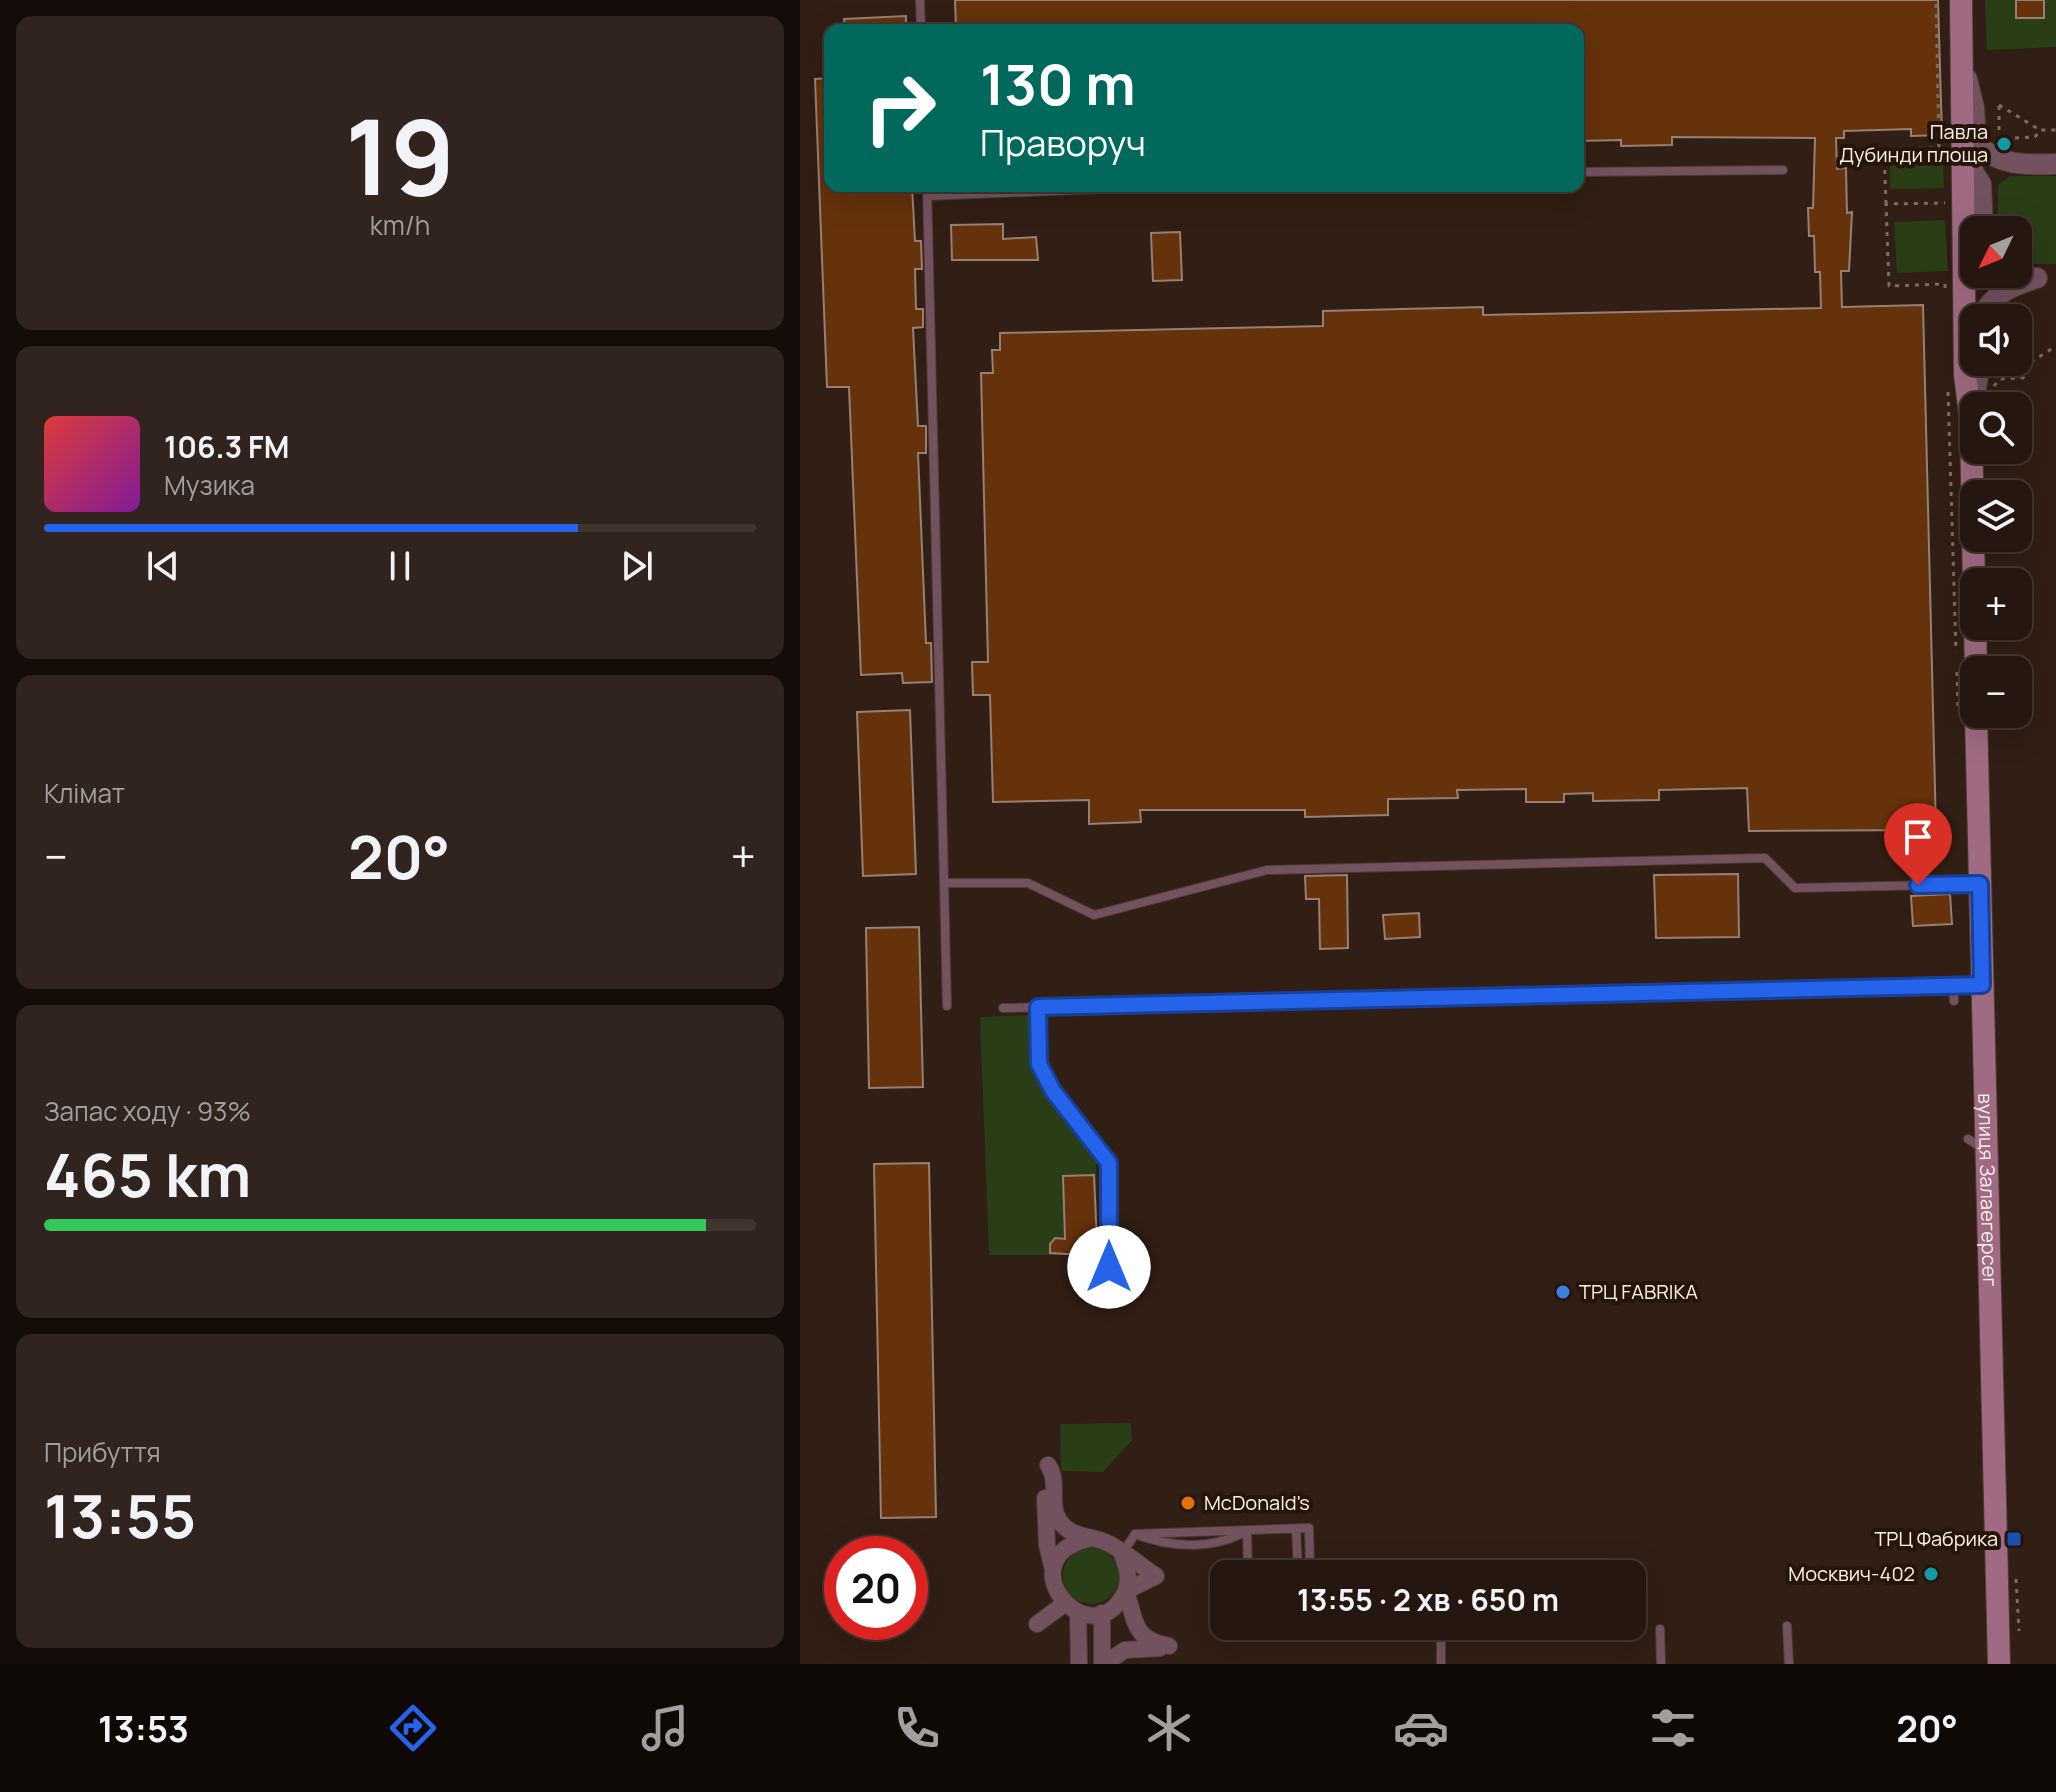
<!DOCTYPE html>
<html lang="uk">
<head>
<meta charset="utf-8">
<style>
	body { margin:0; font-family:Manrope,sans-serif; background:#31231d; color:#f1f3f6; height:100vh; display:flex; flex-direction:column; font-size:30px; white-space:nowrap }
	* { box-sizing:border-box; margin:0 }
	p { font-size:26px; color:#a39f9e }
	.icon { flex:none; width:44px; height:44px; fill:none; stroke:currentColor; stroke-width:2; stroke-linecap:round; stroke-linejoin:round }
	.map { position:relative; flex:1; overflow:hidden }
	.drawer { display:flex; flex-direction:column; gap:16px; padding:16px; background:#140c08; width:800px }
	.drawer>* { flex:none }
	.hud { position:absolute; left:24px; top:24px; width:760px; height:168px; border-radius:16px; box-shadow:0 8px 32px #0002,0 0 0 2px #42352f; background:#00695c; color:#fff; overflow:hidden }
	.needle { width:52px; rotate:227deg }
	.fabs { position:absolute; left:1160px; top:216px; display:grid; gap:16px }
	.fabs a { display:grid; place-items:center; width:72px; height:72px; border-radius:16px; background:#25160f; box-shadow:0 8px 32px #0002,0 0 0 2px #42352f; font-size:40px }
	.speed { position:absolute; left:24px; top:1536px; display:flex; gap:16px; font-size:40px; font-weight:700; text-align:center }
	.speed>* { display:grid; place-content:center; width:104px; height:104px; border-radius:50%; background:#25160f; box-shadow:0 8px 32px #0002,0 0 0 2px #42352f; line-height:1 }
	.speed .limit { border:12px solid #d22; background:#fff; color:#111 }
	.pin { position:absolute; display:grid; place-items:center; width:68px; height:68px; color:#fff; margin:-82px -34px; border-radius:50% 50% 50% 0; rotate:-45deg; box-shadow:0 0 8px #0007 }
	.pin .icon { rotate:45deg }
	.me { position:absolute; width:88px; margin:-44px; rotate:0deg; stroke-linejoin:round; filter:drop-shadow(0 0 6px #0008) }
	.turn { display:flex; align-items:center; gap:28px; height:168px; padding:0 24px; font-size:36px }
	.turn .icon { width:104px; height:104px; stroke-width:2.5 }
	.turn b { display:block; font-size:56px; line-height:68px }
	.big { font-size:60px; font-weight:700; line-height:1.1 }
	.drawer .widget { flex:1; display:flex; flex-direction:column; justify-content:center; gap:12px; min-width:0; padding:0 28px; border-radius:16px; background:#31231d }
	.drawer .dial { align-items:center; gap:0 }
	.dial b { font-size:104px; line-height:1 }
	.song { display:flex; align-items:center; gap:24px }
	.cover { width:96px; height:96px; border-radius:12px; background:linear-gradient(135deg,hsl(0 70% 55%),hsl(290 70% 35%)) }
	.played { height:8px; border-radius:4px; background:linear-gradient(90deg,#2563eb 75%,#42352f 75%) }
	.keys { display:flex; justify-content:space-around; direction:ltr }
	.heat { display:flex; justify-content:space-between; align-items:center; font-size:44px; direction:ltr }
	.charge { height:12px; border-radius:6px; background:linear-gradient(90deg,#34c759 93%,#42352f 0) }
	.trip { position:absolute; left:410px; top:1560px; width:436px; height:80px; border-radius:16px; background:#25160f; box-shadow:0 8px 32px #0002,0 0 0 2px #42352f; font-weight:700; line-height:80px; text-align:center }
	.tabs { display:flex; height:128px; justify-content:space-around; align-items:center; background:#0f0906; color:#a39f9e }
	.tabs .icon { width:56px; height:56px }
	.tabs .selected { color:#2563eb }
	.tabs b { font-size:36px; color:#f1f3f6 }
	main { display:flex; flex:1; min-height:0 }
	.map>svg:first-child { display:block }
	.green { fill:#293e17 }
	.building { fill:#65320b; stroke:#978073; stroke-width:2 }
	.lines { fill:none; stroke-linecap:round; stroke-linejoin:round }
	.service-casing { stroke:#4e3c32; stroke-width:10 }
	.minor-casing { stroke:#4e3c32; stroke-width:18 }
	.tertiary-casing { stroke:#4e3c32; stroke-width:22 }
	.secondary-casing { stroke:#4e3c32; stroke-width:24 }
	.path { stroke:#7d6c63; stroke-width:3; stroke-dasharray:4 6; stroke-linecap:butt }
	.service { stroke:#735260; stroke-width:8 }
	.minor { stroke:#735260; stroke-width:16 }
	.tertiary { stroke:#735260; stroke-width:20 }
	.secondary { stroke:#a06b82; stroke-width:22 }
	.route-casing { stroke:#184099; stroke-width:20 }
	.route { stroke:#2563eb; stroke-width:14 }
	.culture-dot { fill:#0f9aa8; stroke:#26150a; stroke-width:3 }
	.shop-dot { fill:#3f7fe0; stroke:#26150a; stroke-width:3 }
	.food-dot { fill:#e8710a; stroke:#26150a; stroke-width:3 }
	.transit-dot { fill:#1a4fb4; stroke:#26150a; stroke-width:3 }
	.labels { text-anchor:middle; stroke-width:8; stroke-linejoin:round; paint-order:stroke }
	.poi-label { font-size:20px; fill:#fff2eb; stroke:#26150a; text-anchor:end }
	.street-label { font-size:20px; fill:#fff2eb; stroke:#26150a }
</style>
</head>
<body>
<main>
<section class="drawer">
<div class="widget dial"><b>19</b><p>km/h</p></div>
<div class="widget">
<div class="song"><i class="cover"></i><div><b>106.3 FM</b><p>Музика</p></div></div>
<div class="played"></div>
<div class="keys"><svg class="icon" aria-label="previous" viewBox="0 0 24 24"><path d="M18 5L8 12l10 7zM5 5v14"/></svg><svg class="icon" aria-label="pause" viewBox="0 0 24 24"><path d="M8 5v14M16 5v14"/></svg><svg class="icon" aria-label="next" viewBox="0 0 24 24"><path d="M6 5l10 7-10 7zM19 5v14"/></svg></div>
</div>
<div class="widget"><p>Клімат</p>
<div class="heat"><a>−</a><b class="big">20°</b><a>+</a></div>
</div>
<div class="widget"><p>Запас ходу · 93%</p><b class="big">465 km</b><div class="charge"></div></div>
<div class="widget"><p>Прибуття</p><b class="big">13:55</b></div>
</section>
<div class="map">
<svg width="1256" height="1664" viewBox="0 0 1256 1664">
	<rect width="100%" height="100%" fill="#311e14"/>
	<path class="green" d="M1185 0H1256V47L1187 50Z
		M1143 160 1144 188 1090 189V161Z
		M1210 176H1256V264H1218V230H1198V185Z
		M1145 220 1148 271 1097 273 1094 222Z
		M232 1015V1066L247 1099 296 1160 297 1244 284 1255H189L180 1017Z
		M331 1423 332 1440 303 1472 261 1471 260 1424Z
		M263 1576a28 28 0 1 1 56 0a28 28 0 1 1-56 0Z"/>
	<path class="building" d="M155 0H1138L1142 135 1111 136V129L1044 131V138H1036L1037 169 1046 168 1047 213 1052 212 1049 271H1041L1042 307 1123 305 1136 830 949 831 947 788 859 790V800L793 801V793L764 794V802H726V789L657 790 658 798 588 799V815L505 817V810H340L341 822 289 824V800L193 802 190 695H173L172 662H188L181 373H193L192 350H200V333L523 326V311L683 307V315L1021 308 1020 272H1015L1014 236H1009L1008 208H1013L1015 138 872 137V145L821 146V140L778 141V30H156Z
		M1216 0H1244V18H1216Z
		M106 16V30H45L44 19Z
		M30 78V186H112L115 241H121L122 269H115L116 309H123V327L113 328 118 426H126V453H118L126 643H131L132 682 103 683 102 673 61 675 49 387H27L15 79Z
		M203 224V239L236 237 238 260H152L151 225Z
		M380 232 382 280 353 281 351 233Z
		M110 710 116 874 63 876 57 712Z
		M938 874 939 937 856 938 854 875Z
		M547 875 548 948 520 949 519 899H506L505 876Z
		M1150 894 1152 924 1113 926 1111 896Z
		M619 913 620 937 585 939 583 915Z
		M119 927 123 1087 69 1088 66 928Z
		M129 1163 136 1517 81 1518 74 1164Z
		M294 1175 297 1244 284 1255 250 1253V1244L255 1238 265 1239 263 1176Z"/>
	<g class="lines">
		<defs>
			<path id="service" d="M120 0 121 30
				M778 172 983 170
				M127 186 147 1006
				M128 196 372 186
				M144 883H228L294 915 467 870 965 858 995 888 1179 884
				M1153 985 1154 1001
				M238 1007 239 1064 253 1091 309 1163V1267
				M203 1008 1181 985
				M1168 1139 1184 1149
				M496 1529 498 1568
				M447 1531 448 1570
				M335 1534 509 1528 510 1567
				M322 1554 335 1534C368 1547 409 1550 441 1534
				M987 1626 989 1664
				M860 1629 861 1664
				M641 1634V1664"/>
			<path id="minor" d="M248 1465C260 1482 248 1503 259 1520 268 1536 288 1536 303 1541 319 1547 341 1566 356 1576
				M245 1498 247 1545 253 1570
				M288 1539C206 1559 288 1657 323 1596 331 1582 328 1569 322 1555
				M356 1576 326 1591C336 1623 333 1639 369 1646
				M278 1612 279 1664
				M237 1624 264 1604
				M302 1664V1613
				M304 1664 325 1650 360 1648"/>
			<path id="tertiary" d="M1167 79 1174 108 1176 144C1201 166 1224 165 1256 164
				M1162 154 1181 184 1183 230
				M1181 318C1193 293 1212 286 1237 278
				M1172 414 1180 362"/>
			<g id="secondary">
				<path d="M1161 0 1165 375 1171 422 1174 589"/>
				<path d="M1175 626 1176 670"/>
				<path id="s1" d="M1176 714 1199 1664"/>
			</g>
		</defs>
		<use href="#service" class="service-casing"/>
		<use href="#minor" class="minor-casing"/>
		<use href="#tertiary" class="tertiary-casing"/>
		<use href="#secondary" class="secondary-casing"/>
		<path class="path" d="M1199 105 1240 130
			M1199 106V130
			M1215 138 1235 137 1240 130H1256
			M1086 204 1084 149 1139 148 1136 0
			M1145 288V284L1089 286 1086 204 1145 203
			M1194 386 1200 379 1223 378 1231 362 1256 346
			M1148 392 1156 652
			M1157 672 1158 708
			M1216 1579 1219 1631"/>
		<use href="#service" class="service"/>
		<use href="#minor" class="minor"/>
		<use href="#tertiary" class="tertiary"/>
		<use href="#secondary" class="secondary"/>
	</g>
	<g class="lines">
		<defs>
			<path id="route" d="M309 1267V1163L253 1091 239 1064 238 1007 1182 985 1180 884 1118 885"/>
		</defs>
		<use href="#route" class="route-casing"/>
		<use href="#route" class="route"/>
	</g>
	<g class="culture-dot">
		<circle cx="1204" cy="144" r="8"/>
		<circle cx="1131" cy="1574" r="8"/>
	</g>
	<circle class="shop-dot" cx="763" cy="1292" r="8"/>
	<circle class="food-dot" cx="388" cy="1503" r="8"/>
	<rect class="transit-dot" x="1206" y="1531" width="16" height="16" rx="4"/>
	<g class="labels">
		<g class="poi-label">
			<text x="1188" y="139">Павла<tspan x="1188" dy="23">Дубинди площа</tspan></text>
			<text x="779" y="1299" text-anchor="start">ТРЦ FABRIKA</text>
			<text x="404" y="1510" text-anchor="start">McDonald's</text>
			<text x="1198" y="1546">ТРЦ Фабрика</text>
			<text x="1115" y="1581">Москвич-402</text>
		</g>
		<g class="street-label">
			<text dy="7" stroke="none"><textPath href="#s1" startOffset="476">вулиця Залаегерсег</textPath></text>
		</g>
	</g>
</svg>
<div class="fabs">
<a><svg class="needle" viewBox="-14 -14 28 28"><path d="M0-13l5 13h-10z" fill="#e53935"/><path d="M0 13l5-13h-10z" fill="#a39f9e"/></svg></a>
<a><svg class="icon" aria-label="sound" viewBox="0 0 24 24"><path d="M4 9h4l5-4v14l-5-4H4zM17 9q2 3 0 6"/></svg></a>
<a><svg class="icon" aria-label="search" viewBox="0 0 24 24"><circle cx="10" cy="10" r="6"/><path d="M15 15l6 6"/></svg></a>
<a><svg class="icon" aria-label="layers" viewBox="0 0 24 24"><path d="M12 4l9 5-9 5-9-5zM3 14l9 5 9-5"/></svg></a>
<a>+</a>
<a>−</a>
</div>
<div class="speed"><div class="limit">20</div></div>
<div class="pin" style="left:1118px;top:885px;background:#d93025"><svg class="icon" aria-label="arrive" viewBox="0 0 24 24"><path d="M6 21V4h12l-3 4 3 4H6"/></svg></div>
<svg class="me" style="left:309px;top:1267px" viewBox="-20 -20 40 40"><circle r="19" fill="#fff"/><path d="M0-13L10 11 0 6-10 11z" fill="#2563eb"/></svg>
<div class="trip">13:55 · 2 хв · 650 m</div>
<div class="hud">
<div class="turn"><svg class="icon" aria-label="right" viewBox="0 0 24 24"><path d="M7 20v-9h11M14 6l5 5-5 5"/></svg><div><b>130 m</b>Праворуч</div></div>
</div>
</div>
</main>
<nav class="tabs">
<b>13:53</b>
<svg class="icon selected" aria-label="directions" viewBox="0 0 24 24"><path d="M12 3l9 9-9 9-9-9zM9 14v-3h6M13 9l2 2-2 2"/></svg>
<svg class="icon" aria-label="music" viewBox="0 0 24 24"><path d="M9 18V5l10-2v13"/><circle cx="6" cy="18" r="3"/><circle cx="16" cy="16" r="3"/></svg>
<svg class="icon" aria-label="phone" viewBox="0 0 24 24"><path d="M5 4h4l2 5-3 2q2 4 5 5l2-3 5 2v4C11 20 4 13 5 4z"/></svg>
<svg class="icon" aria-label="climate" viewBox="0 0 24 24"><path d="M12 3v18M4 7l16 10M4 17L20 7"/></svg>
<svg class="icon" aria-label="car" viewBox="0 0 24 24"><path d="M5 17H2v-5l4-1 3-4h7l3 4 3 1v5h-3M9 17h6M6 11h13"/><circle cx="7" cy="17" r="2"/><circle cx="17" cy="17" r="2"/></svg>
<svg class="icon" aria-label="filters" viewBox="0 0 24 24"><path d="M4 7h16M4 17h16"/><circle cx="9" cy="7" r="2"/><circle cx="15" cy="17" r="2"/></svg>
<b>20°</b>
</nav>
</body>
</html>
